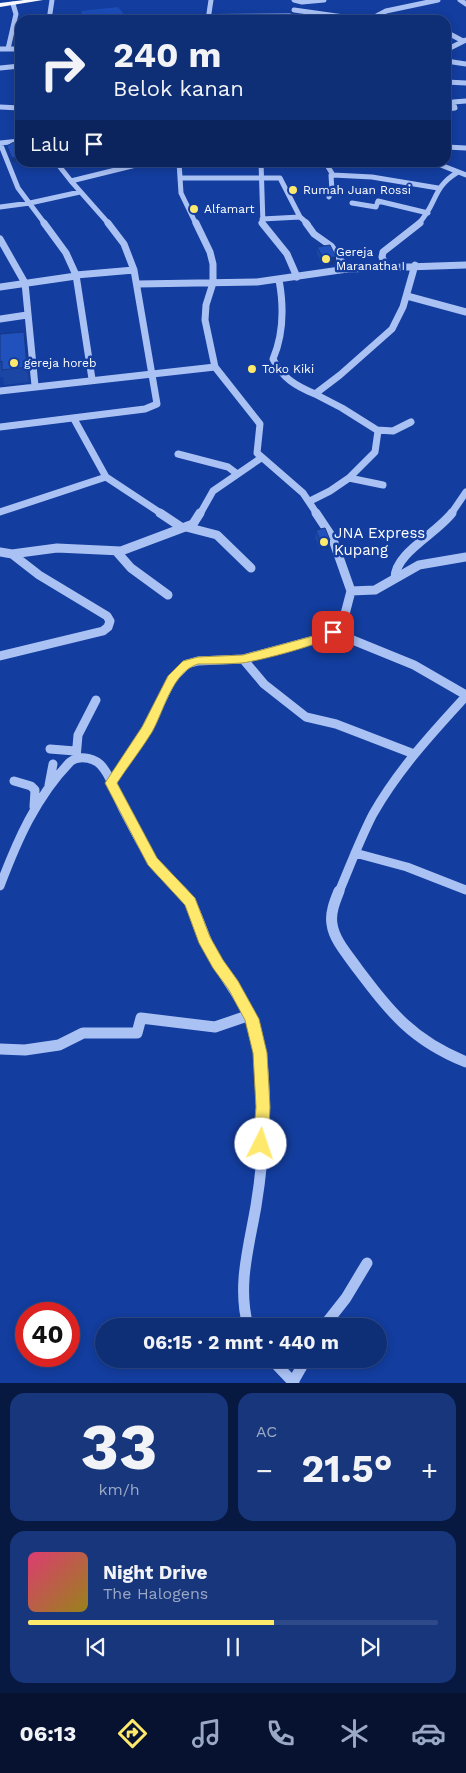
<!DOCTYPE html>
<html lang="id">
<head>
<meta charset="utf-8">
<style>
	body { margin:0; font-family:"Work Sans",sans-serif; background:#17367b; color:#f1f3f6; height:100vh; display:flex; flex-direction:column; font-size:19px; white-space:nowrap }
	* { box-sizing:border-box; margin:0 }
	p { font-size:16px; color:#9ba8c5 }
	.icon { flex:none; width:28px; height:28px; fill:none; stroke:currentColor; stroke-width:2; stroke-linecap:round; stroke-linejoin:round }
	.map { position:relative; height:1383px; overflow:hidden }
	.sheet { display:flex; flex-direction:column; gap:10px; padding:10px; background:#081941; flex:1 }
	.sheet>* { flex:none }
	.guide { position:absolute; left:15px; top:15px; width:436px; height:152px; border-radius:15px; box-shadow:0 2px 8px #0003,0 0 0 1px #2e4a88; background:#0e2e76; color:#f1f3f6; overflow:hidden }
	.speed { position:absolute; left:15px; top:1302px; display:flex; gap:10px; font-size:25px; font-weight:700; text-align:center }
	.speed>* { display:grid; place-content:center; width:65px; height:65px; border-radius:50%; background:#0e2e76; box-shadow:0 2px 8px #0003,0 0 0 1px #2e4a88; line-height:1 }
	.speed .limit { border:8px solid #d22; background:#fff; color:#111 }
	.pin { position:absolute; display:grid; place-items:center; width:42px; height:42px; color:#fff; margin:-21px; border-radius:10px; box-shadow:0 2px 8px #0006 }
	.me { position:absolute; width:55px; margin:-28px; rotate:4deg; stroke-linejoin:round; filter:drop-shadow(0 0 4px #0008) }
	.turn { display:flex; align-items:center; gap:18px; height:105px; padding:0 15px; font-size:22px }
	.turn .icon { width:65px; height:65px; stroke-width:2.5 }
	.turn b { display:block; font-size:35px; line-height:42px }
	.then { display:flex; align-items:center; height:48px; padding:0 15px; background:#0003; gap:10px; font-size:19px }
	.big { font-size:38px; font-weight:700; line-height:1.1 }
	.sheet .widget { flex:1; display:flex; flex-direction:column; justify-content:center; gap:8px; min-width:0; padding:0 18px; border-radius:15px; background:#17367b }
	.sheet .dial { align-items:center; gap:0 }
	.dial b { font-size:65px; line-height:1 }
	.song { display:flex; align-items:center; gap:15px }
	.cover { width:60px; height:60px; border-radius:8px; background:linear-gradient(135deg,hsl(340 70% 55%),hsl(50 70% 35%)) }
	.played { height:5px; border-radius:2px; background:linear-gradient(90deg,#ffe96d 60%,#2e4a88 60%) }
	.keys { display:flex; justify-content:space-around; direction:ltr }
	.heat { display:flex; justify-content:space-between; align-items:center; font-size:28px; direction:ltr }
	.sheet .tiles { flex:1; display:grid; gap:10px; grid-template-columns:1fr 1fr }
	.widget:last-child { grid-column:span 2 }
	.trip { position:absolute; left:95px; top:1318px; width:292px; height:50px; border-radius:25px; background:#0e2e76; box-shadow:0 2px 8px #0003,0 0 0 1px #2e4a88; font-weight:700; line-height:50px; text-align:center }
	.dock { display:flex; height:80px; justify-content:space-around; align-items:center; background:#06122f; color:#9ba8c5 }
	.dock .icon { width:35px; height:35px }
	.dock .current { color:#ffe96d }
	.dock b { font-size:22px; color:#f1f3f6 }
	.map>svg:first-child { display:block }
	.green { fill:#1b4cb8 }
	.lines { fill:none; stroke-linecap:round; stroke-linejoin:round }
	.minor-far3 { stroke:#aac1f4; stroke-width:5 }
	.minor-far2 { stroke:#aac1f4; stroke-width:7 }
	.minor-far1 { stroke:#aac1f4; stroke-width:9 }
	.minor { stroke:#aac1f4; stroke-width:11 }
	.major { fill:#f7f9ff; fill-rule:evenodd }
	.wall { fill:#1c46a3 }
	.shaded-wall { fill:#173984 }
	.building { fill:#2151bd; stroke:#173984 }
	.route { fill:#ffe96d; stroke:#a69747 }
	.poi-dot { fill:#ffe96d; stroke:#133d9e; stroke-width:2 }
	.labels { text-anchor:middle; stroke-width:5; stroke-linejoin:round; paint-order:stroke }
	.far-poi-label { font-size:12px; fill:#fff; stroke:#133d9e; text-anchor:start }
	.poi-label { font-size:15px; fill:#fff; stroke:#133d9e; text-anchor:start }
</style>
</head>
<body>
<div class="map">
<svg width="466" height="1383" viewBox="0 0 466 1383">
	<rect width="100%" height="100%" fill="#133d9e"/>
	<path class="green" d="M118 7 127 18 119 20H83L81 11Z"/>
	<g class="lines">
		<path class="minor-far3" d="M294 0 302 2 324 0
			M460 0 466 4
			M294 10 365 20
			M130 17 290 16
			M50 18 81 20
			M49 20 52 0
			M208 20 211 0
			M369 20 386 11 438 0
			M446 32 463 41
			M0 49H20
			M8 49 16 14 13 4
			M446 50 466 40
			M446 61 466 64
			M0 68 20 66
			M446 82 466 83
			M0 107 20 108
			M446 109 455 108 453 102 466 101
			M0 143 18 188 45 224
			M0 143 20 141
			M446 147 466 148
			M56 162 71 181 148 162
			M179 162 181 193 196 224
			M261 162 263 224
			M325 162 333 175 372 177 438 188
			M433 162 466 175
			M180 178H262
			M262 178H280L300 217
			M71 181 109 224
			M329 197 332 191 331 175
			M352 203 376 207 378 201 428 213
			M0 207 30 203 80 192
			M262 219 300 217 308 224
			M418 224C438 204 431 188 458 172"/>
		<path class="minor-far2" d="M44 223 66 253 76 275 92 379
			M196 223 210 252 213 264V283L206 305 205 320 215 367 260 424 257 453 303 493 317 514
			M262 223 287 254 297 277
			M306 223 314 234 331 246 347 269
			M0 239 25 283 35 386
			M386 266 382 257 383 252 420 223
			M76 275 134 270
			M279 280C284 307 284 333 273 359 282 378 296 386 315 394
			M138 284 257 282 347 269 466 265
			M0 287 76 276
			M407 296 466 312
			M0 319 27 315
			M0 391 215 367
			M74 419 106 477
			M411 422 393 431 377 430 342 408 315 394 340 375 392 329 403 307 415 265
			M0 427 145 409 157 404 134 270 124 244 108 223
			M178 454 228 467 236 473
			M349 478 375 452 378 431
			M310 501 330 491 349 478 383 485
			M0 512 106 477 162 514
			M200 514 213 491 261 458
			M451 514 466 492"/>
		<path class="minor-far1" d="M160 513 181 527
			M186 527 217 535 251 568
			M116 551 131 568 168 595
			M0 552 12 554 57 548 121 551 193 524 200 513
			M395 578C395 553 436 534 452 513
			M351 591 375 590 419 565 466 557
			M333 632 414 665 466 695
			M0 656 103 631 108 627 110 621 107 616 39 575 12 554
			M243 659 264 684 306 717 336 724 414 754
			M50 749 75 751
			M76 758 78 735 96 700
			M14 781 31 786 35 790 34 807
			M111 783 147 730 172 679 187 664 198 661 243 659 321 638 333 632 345 614 351 591 332 537 316 513
			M49 785 53 764
			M355 853 407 867 466 890
			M0 886C17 841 36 797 70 762 80 754 97 758 104 769 113 781 117 798 124 811 134 830 144 851 157 868 165 877 174 884 182 892
			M339 892C350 866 360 839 373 814 398 770 432 733 466 696"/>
		<path class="minor" d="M181 891C198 909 201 934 213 955 225 979 243 999 253 1024 271 1070 264 1157 256 1206 249 1247 237 1285 248 1326
			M339 891C335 901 330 913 332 924 334 940 348 955 357 968 391 1013 412 1040 466 1062
			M0 1049 25 1050 59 1045 83 1033H137L141 1018 215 1027 250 1015
			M324 1326 346 1298 367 1263
			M271 1359 294 1383
			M293 1382 306 1359"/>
		<path class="major" d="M24 0H43L0 7V3Z"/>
	</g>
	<path class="wall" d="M317 247 336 264 323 266 317 254Z
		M24 332 29 382 4 385 3 377H0V334Z
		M316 530 330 540 329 548 320 549 315 538Z"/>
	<path class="shaded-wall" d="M20 157V161L12 162V158Z
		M336 257V264L323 266V258Z
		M24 332 26 347 29 382 27 367Z
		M330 540 329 548 320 549V541Z"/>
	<path class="building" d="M20 141V157L12 158 7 146 12 143Z
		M330 245 336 257 323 258 317 247Z
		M24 332 27 367 2 370V361L0 362V334Z
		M325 528 330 540 320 541 316 530Z"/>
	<path class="route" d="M333 628 337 629 338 632C330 643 258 661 242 663 227 664 213 664 198 664 172 672 164 711 152 732 141 750 128 766 117 783L157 858 195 898 210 937 223 960 238 981 259 1019 267 1053 270 1107 268 1144 266 1149 261 1151 255 1149 253 1144 256 1107 253 1053 245 1020 229 990 213 968 199 943 185 905 148 865 105 783 142 727 168 676 183 661 198 657 243 655 317 635Z"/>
	<g class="poi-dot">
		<circle cx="293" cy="190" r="5"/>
		<circle cx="194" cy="209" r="5"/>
		<circle cx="326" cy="259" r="5"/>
		<circle cx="14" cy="363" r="5"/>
		<circle cx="252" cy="369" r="5"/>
		<circle cx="324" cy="542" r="5"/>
	</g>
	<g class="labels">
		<g class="far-poi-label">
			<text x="303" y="194">Rumah Juan Rossi</text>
			<text x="204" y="213">Alfamart</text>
			<text x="336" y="256">Gereja<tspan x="336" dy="14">Maranatha I</tspan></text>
			<text x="24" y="367">gereja horeb</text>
			<text x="262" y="373">Toko Kiki</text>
		</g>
		<g class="poi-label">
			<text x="334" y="538">JNA Express<tspan x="334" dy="17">Kupang</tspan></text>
		</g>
	</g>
</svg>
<div class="speed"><div class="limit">40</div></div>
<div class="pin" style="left:333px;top:632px;background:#d93025"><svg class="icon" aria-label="arrive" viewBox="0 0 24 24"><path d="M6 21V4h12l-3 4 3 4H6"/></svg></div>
<svg class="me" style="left:261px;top:1144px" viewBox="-20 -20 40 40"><circle r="19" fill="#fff"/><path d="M0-13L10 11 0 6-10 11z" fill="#ffe96d"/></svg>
<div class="trip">06:15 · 2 mnt · 440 m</div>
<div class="guide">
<div class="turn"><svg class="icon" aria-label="right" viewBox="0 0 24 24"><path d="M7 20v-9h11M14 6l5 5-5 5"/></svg><div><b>240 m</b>Belok kanan</div></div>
<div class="then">Lalu<svg class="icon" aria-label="arrive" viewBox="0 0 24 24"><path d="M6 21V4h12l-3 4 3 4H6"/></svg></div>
</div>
</div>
<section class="sheet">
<div class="tiles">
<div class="widget dial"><b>33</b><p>km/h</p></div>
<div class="widget"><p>AC</p>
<div class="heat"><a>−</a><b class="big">21.5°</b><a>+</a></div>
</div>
<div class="widget">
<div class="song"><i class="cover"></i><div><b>Night Drive</b><p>The Halogens</p></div></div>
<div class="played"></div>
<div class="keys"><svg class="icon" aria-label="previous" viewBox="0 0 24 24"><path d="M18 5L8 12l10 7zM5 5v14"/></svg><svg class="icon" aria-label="pause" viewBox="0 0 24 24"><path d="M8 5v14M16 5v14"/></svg><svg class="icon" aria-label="next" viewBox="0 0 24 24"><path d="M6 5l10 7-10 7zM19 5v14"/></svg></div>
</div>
</div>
</section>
<nav class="dock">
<b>06:13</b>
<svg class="icon current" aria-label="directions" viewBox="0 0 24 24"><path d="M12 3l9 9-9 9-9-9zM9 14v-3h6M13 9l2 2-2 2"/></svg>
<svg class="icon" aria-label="music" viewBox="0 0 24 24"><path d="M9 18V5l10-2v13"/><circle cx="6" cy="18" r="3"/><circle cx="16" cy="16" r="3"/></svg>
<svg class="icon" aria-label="phone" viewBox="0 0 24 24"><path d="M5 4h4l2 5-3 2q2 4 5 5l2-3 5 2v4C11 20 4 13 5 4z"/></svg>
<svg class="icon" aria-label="climate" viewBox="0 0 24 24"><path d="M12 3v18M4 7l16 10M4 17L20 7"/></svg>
<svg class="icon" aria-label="car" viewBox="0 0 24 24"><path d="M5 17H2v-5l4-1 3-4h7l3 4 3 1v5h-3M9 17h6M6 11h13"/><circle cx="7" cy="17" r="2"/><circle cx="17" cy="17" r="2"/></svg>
</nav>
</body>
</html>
